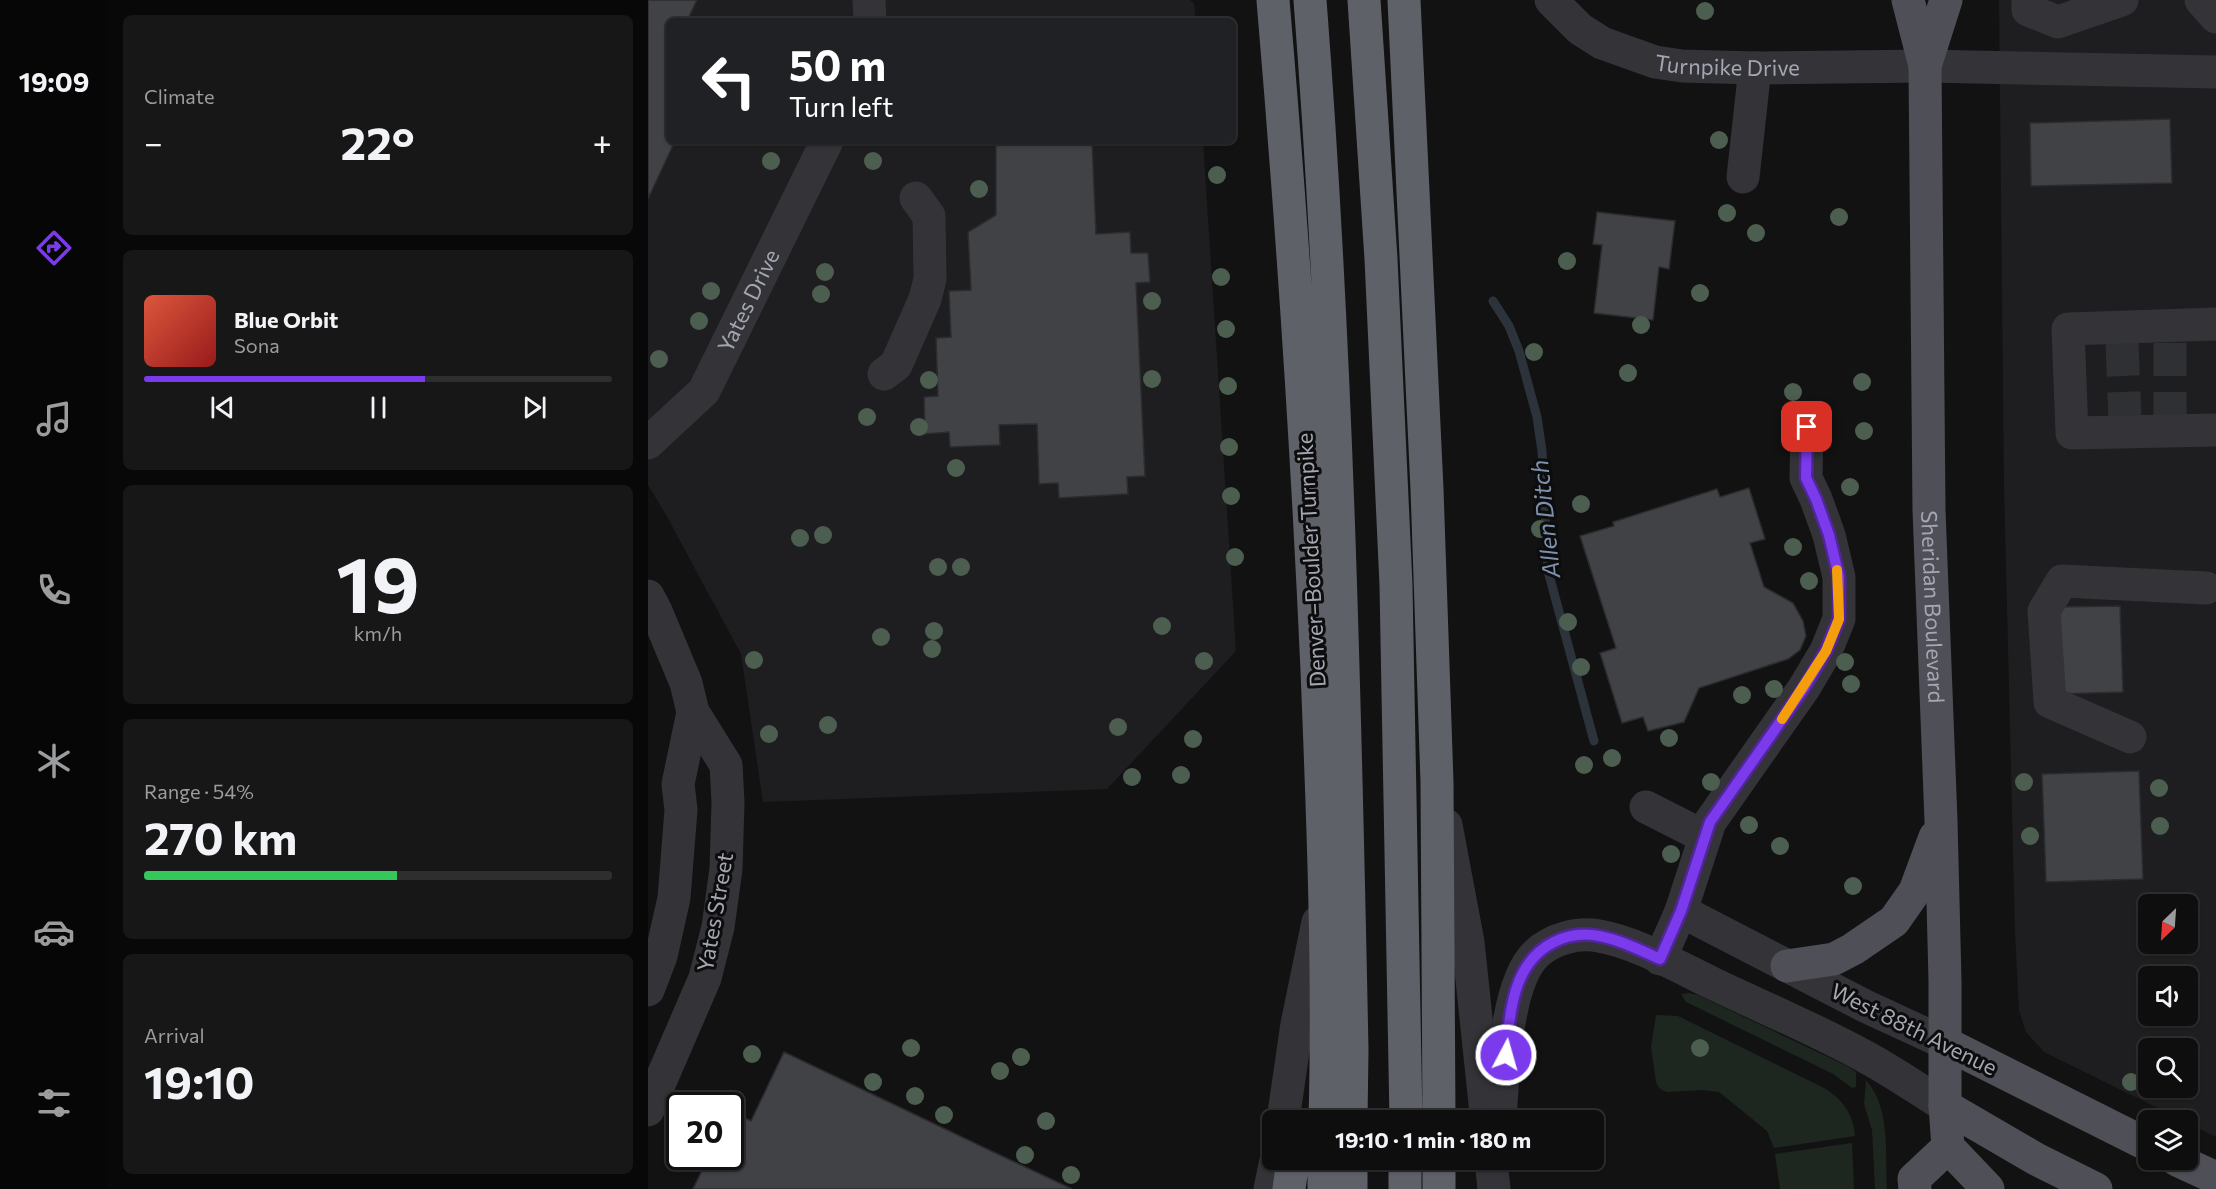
<!DOCTYPE html>
<html lang="en">
<head>
<meta charset="utf-8">
<style>
	body { margin:0; font-family:Commissioner,sans-serif; background:#171717; color:#f1f3f6; height:100vh; display:flex; flex-direction:column; font-size:22px; white-space:nowrap }
	* { box-sizing:border-box; margin:0 }
	p { font-size:20px; color:#9b9c9e }
	.icon { flex:none; width:33px; height:33px; fill:none; stroke:currentColor; stroke-width:2; stroke-linecap:round; stroke-linejoin:round }
	.map { position:relative; flex:1; overflow:hidden }
	.panel { display:flex; flex-direction:column; gap:15px; padding:15px; background:#080808; width:540px }
	.panel>* { flex:none }
	.guide { position:absolute; left:18px; top:18px; width:570px; height:126px; border-radius:9px; box-shadow:0 2px 4px #0004,0 0 0 2px #2e2e2e; background:#202124; color:#fff; overflow:hidden }
	.needle { width:39px; rotate:205deg }
	.buttons { position:absolute; left:1490px; top:894px; display:grid; gap:12px }
	.buttons a { display:grid; place-items:center; width:60px; height:60px; border-radius:9px; background:#0e0e0e; box-shadow:0 2px 4px #0004,0 0 0 2px #2e2e2e; font-size:30px }
	.speed { position:absolute; left:18px; top:1092px; display:flex; gap:12px; font-size:30px; font-weight:700; text-align:center }
	.speed>* { display:grid; place-content:center; width:78px; height:78px; border-radius:50%; background:#0e0e0e; box-shadow:0 2px 4px #0004,0 0 0 2px #2e2e2e; line-height:1 }
	.speed .limit { border:3px solid #111; border-radius:9px; background:#fff; color:#111 }
	.pin { position:absolute; display:grid; place-items:center; width:51px; height:51px; color:#fff; margin:-26px; border-radius:12px; box-shadow:0 3px 9px #0006 }
	.me { position:absolute; width:66px; margin:-33px; rotate:6deg; stroke-linejoin:round; filter:drop-shadow(0 0 4px #0008) }
	.turn { display:flex; align-items:center; gap:21px; height:126px; padding:0 24px; font-size:27px }
	.turn .icon { width:78px; height:78px; stroke-width:2.5 }
	.turn b { display:block; font-size:42px; line-height:51px }
	.big { font-size:45px; font-weight:700; line-height:1.1 }
	.panel .widget { flex:1; display:flex; flex-direction:column; justify-content:center; gap:9px; min-width:0; padding:0 21px; border-radius:9px; background:#171717 }
	.panel .dial { align-items:center; gap:0 }
	.dial b { font-size:78px; line-height:1 }
	.song { display:flex; align-items:center; gap:18px }
	.cover { width:72px; height:72px; border-radius:9px; background:linear-gradient(135deg,hsl(10 70% 55%),hsl(0 70% 35%)) }
	.played { height:6px; border-radius:3px; background:linear-gradient(90deg,#7c3aed 60%,#2e2e2e 60%) }
	.keys { display:flex; justify-content:space-around; direction:ltr }
	.heat { display:flex; justify-content:space-between; align-items:center; font-size:33px; direction:ltr }
	.charge { height:9px; border-radius:4px; background:linear-gradient(90deg,#34c759 54%,#2e2e2e 0) }
	.trip { position:absolute; left:614px; top:1110px; width:342px; height:60px; border-radius:9px; background:#0e0e0e; box-shadow:0 2px 4px #0004,0 0 0 2px #2e2e2e; font-weight:700; line-height:60px; text-align:center }
	main { display:flex; flex:1; min-height:0 }
	.menu { display:flex; flex-direction:column; width:108px; justify-content:space-around; align-items:center; background:#060606; color:#9b9c9e }
	.menu .icon { width:42px; height:42px }
	.menu .current { color:#7c3aed }
	.menu b { font-size:27px; color:#f1f3f6 }
	.map>svg:first-child { display:block }
	.built { fill:#1e1e20; fill-rule:evenodd }
	.green { fill:#1e2620 }
	.lines { fill:none; stroke-linecap:round; stroke-linejoin:round }
	.stream { stroke:#2c333b; stroke-width:9 }
	.building { fill:#414246; stroke:#2c2c2f; stroke-width:1.5 }
	.minor-tunnel { stroke:#2f3033; stroke-width:33; stroke-dasharray:33 16; stroke-linecap:butt }
	.minor { stroke:#333338; stroke-width:33 }
	.major { stroke:#4f5057; stroke-width:33 }
	.highway { stroke:#5f6169; stroke-width:33 }
	.tree { fill:#4c5e50 }
	.route-casing { stroke:#51269a; stroke-width:15 }
	.route { stroke:#7c3aed; stroke-width:10 }
	.slow { stroke:#f59e0b; stroke-width:10 }
	.labels { text-anchor:middle; stroke-width:6; stroke-linejoin:round; paint-order:stroke }
	.street-label { font-size:22px; fill:#a4a7b3; stroke:#0d0d0e }
	.water-label { font-size:24px; font-style:italic; fill:#7d90ac; stroke:#0d0d0e }
</style>
</head>
<body>
<main>
<nav class="menu">
<b>19:09</b>
<svg class="icon current" aria-label="directions" viewBox="0 0 24 24"><path d="M12 3l9 9-9 9-9-9zM9 14v-3h6M13 9l2 2-2 2"/></svg>
<svg class="icon" aria-label="music" viewBox="0 0 24 24"><path d="M9 18V5l10-2v13"/><circle cx="6" cy="18" r="3"/><circle cx="16" cy="16" r="3"/></svg>
<svg class="icon" aria-label="phone" viewBox="0 0 24 24"><path d="M5 4h4l2 5-3 2q2 4 5 5l2-3 5 2v4C11 20 4 13 5 4z"/></svg>
<svg class="icon" aria-label="climate" viewBox="0 0 24 24"><path d="M12 3v18M4 7l16 10M4 17L20 7"/></svg>
<svg class="icon" aria-label="car" viewBox="0 0 24 24"><path d="M5 17H2v-5l4-1 3-4h7l3 4 3 1v5h-3M9 17h6M6 11h13"/><circle cx="7" cy="17" r="2"/><circle cx="17" cy="17" r="2"/></svg>
<svg class="icon" aria-label="filters" viewBox="0 0 24 24"><path d="M4 7h16M4 17h16"/><circle cx="9" cy="7" r="2"/><circle cx="15" cy="17" r="2"/></svg>
</nav>
<section class="panel">
<div class="widget"><p>Climate</p>
<div class="heat"><a>−</a><b class="big">22°</b><a>+</a></div>
</div>
<div class="widget">
<div class="song"><i class="cover"></i><div><b>Blue Orbit</b><p>Sona</p></div></div>
<div class="played"></div>
<div class="keys"><svg class="icon" aria-label="previous" viewBox="0 0 24 24"><path d="M18 5L8 12l10 7zM5 5v14"/></svg><svg class="icon" aria-label="pause" viewBox="0 0 24 24"><path d="M8 5v14M16 5v14"/></svg><svg class="icon" aria-label="next" viewBox="0 0 24 24"><path d="M6 5l10 7-10 7zM19 5v14"/></svg></div>
</div>
<div class="widget dial"><b>19</b><p>km/h</p></div>
<div class="widget"><p>Range · 54%</p><b class="big">270 km</b><div class="charge"></div></div>
<div class="widget"><p>Arrival</p><b class="big">19:10</b></div>
</section>
<div class="map">
<svg width="1568" height="1189" viewBox="0 0 1568 1189">
	<rect width="100%" height="100%" fill="#121213"/>
	<path class="built" d="M0 0H542L546 4 548 21H21V141H555L588 651 459 789 115 802 93 654 17 513 0 485Z
		M1351 0H1568V1137L1539 1123V1120H1534L1396 1052 1378 1032 1371 1010 1367 933 1356 485ZM1500 904H1539V944H1500ZM1500 976H1539V1016H1500ZM1500 1048H1539V1088H1500Z"/>
	<path class="green" d="M1040 993 1050 995 1201 1067 1208 1072V1087L1204 1088 1185 1074 1038 1002 1033 994Z
		M1008 1015 1030 1016 1176 1088C1195 1100 1205 1113 1207 1136L1126 1148 1119 1131 1071 1092 1055 1090 1019 1092C1013 1090 1010 1088 1008 1082L1003 1047Z
		M1218 1080C1243 1108 1237 1154 1239 1189H1227L1224 1130 1216 1104Z
		M1204 1143 1206 1189H1132L1127 1154Z"/>
	<g class="lines">
		<path class="stream" d="M845 301 861 326 871 351 889 417 894 451 900 571 946 741"/>
	</g>
	<path class="building" d="M0 0H49L39 21H21V141H27L0 199Z
		M1522 119 1524 183 1383 186 1382 123Z
		M348 141H444L448 234 482 232 483 253H500L502 282 488 283 497 476 479 477 480 494 411 498 410 483 391 484 389 424 351 425 352 445 302 447 301 432 277 434 276 397 290 396 288 338 303 337 301 291 323 290 320 232 348 215Z
		M949 212 1027 221 1021 269 1011 267 1005 320 946 313 954 245 945 244Z
		M1101 488 1117 539 1102 543 1116 587 1145 603 1155 621 1158 636 1152 650 1140 659 1051 688 1036 722 1000 731 995 717 974 723 952 653 968 648 932 536 966 526 965 522 1069 489 1072 497Z
		M1472 606 1475 692 1410 694 1408 607Z
		M1491 771 1495 879 1398 882 1394 774Z
		M136 1052 339 1149 424 1189H45L61 1156H82L83 1111 103 1121Z"/>
	<g class="lines">
		<path class="minor-tunnel" d="M1474 343 1477 419
			M1522 343V419"/>
		<g class="minor">
			<path d="M221 0 222 21"/>
			<path id="s1" d="M903 0 932 29 954 43 1007 62 1034 66 1107 68 1277 66 1568 72"/>
			<path d="M1380 0V10L1410 22 1474 0"/>
			<path d="M1553 0 1568 17"/>
			<path d="M1095 177 1107 68"/>
			<path d="M1568 324 1420 329 1424 433 1568 430"/>
			<path d="M236 374 248 365 277 299 282 279 281 216 268 198"/>
			<path id="s2" d="M0 443 56 391 179 141"/>
			<path d="M0 596 8 611 38 683 45 712 78 765 80 802 78 869 70 927 57 978 0 1110"/>
			<path d="M1482 737 1402 702 1396 611 1414 581 1558 588"/>
			<path d="M998 807 1057 837"/>
			<path d="M798 825 820 942 838 1113"/>
			<path d="M1033 911 1217 1006 1297 1043"/>
			<path d="M1012 959 1033 911 1062 822 1156 688 1178 651 1191 619V577L1181 535 1168 499 1158 478 1159 427"/>
			<path d="M0 990 13 956 26 898 33 810 30 784 45 712"/>
			<path d="M635 1120 649 1024 670 922"/>
			<path d="M852 1120C855 1078 857 984 888 954 904 939 929 932 951 936 987 942 1031 967 1064 983 1114 1007 1167 1029 1216 1056 1244 1071 1270 1089 1297 1106"/>
			<path d="M843 1160 846 1189"/>
			<path d="M622 1189 628 1160"/>
		</g>
		<g class="major">
			<path id="s3" d="M1260 0 1277 66 1281 510 1293 821 1297 981V1106L1300 1147 1340 1189"/>
			<path d="M1277 66 1298 0"/>
			<path d="M1139 966 1186 959 1205 949 1246 921 1267 891 1287 837"/>
			<path d="M1297 1043 1500 1145"/>
			<path d="M1297 1106 1388 1159 1448 1189"/>
			<path d="M1529 1160 1568 1178"/>
			<path d="M1267 1189 1266 1179 1300 1147"/>
		</g>
		<path class="highway" d="M625 0C644 223 659 446 669 670 675 820 681 970 677 1120
			M662 0C689 350 697 700 704 1050L703 1120
			M716 0 733 259 748 585 758 1120
			M756 0 779 489 789 782 791 1120
			M791 1160V1189
			M641 1189 645 1160
			M676 1189V1160
			M703 1189V1160
			M757 1189V1160"/>
	</g>
	<g class="tree">
		<circle cx="1057" cy="11" r="9"/>
		<circle cx="1071" cy="140" r="9"/>
		<circle cx="123" cy="161" r="9"/>
		<circle cx="225" cy="161" r="9"/>
		<circle cx="569" cy="175" r="9"/>
		<circle cx="331" cy="189" r="9"/>
		<circle cx="1079" cy="213" r="9"/>
		<circle cx="1191" cy="217" r="9"/>
		<circle cx="1108" cy="233" r="9"/>
		<circle cx="919" cy="261" r="9"/>
		<circle cx="177" cy="272" r="9"/>
		<circle cx="573" cy="277" r="9"/>
		<circle cx="63" cy="291" r="9"/>
		<circle cx="1052" cy="293" r="9"/>
		<circle cx="173" cy="294" r="9"/>
		<circle cx="504" cy="301" r="9"/>
		<circle cx="51" cy="321" r="9"/>
		<circle cx="993" cy="325" r="9"/>
		<circle cx="578" cy="329" r="9"/>
		<circle cx="886" cy="352" r="9"/>
		<circle cx="11" cy="359" r="9"/>
		<circle cx="980" cy="373" r="9"/>
		<circle cx="504" cy="379" r="9"/>
		<circle cx="281" cy="380" r="9"/>
		<circle cx="1214" cy="382" r="9"/>
		<circle cx="580" cy="386" r="9"/>
		<circle cx="1145" cy="392" r="9"/>
		<circle cx="219" cy="417" r="9"/>
		<circle cx="271" cy="427" r="9"/>
		<circle cx="1216" cy="431" r="9"/>
		<circle cx="581" cy="447" r="9"/>
		<circle cx="308" cy="468" r="9"/>
		<circle cx="1202" cy="487" r="9"/>
		<circle cx="583" cy="496" r="9"/>
		<circle cx="933" cy="504" r="9"/>
		<circle cx="892" cy="529" r="9"/>
		<circle cx="175" cy="535" r="9"/>
		<circle cx="152" cy="538" r="9"/>
		<circle cx="1145" cy="547" r="9"/>
		<circle cx="587" cy="557" r="9"/>
		<circle cx="290" cy="567" r="9"/>
		<circle cx="313" cy="567" r="9"/>
		<circle cx="1161" cy="581" r="9"/>
		<circle cx="920" cy="622" r="9"/>
		<circle cx="514" cy="626" r="9"/>
		<circle cx="286" cy="631" r="9"/>
		<circle cx="233" cy="637" r="9"/>
		<circle cx="284" cy="649" r="9"/>
		<circle cx="106" cy="660" r="9"/>
		<circle cx="556" cy="661" r="9"/>
		<circle cx="1197" cy="662" r="9"/>
		<circle cx="933" cy="667" r="9"/>
		<circle cx="1203" cy="684" r="9"/>
		<circle cx="1126" cy="689" r="9"/>
		<circle cx="1094" cy="695" r="9"/>
		<circle cx="180" cy="725" r="9"/>
		<circle cx="470" cy="727" r="9"/>
		<circle cx="121" cy="734" r="9"/>
		<circle cx="1021" cy="738" r="9"/>
		<circle cx="545" cy="739" r="9"/>
		<circle cx="964" cy="758" r="9"/>
		<circle cx="936" cy="765" r="9"/>
		<circle cx="533" cy="775" r="9"/>
		<circle cx="484" cy="777" r="9"/>
		<circle cx="1063" cy="782" r="9"/>
		<circle cx="1376" cy="782" r="9"/>
		<circle cx="1511" cy="788" r="9"/>
		<circle cx="1101" cy="825" r="9"/>
		<circle cx="1512" cy="826" r="9"/>
		<circle cx="1382" cy="836" r="9"/>
		<circle cx="1132" cy="846" r="9"/>
		<circle cx="1023" cy="854" r="9"/>
		<circle cx="1205" cy="886" r="9"/>
		<circle cx="263" cy="1048" r="9"/>
		<circle cx="1052" cy="1048" r="9"/>
		<circle cx="104" cy="1054" r="9"/>
		<circle cx="373" cy="1057" r="9"/>
		<circle cx="352" cy="1071" r="9"/>
		<circle cx="225" cy="1082" r="9"/>
		<circle cx="1483" cy="1082" r="9"/>
		<circle cx="267" cy="1096" r="9"/>
		<circle cx="296" cy="1115" r="9"/>
		<circle cx="398" cy="1121" r="9"/>
		<circle cx="377" cy="1155" r="9"/>
		<circle cx="423" cy="1175" r="9"/>
	</g>
	<g class="lines">
		<defs>
			<path id="route" d="M858 1055C862 1013 864 963 906 942 920 935 936 933 951 936 972 940 992 950 1012 959L1033 911 1062 822 1156 688 1178 651 1191 619V577L1181 535 1168 499 1158 478 1159 427"/>
		</defs>
		<use href="#route" class="route-casing"/>
		<use href="#route" class="route"/>
		<path class="slow" d="M1134 719 1178 651 1191 619 1189 570"/>
	</g>
	<g class="labels">
		<g class="street-label">
			<text dy="8" stroke="none"><textPath href="#s1" startOffset="196">Turnpike Drive</textPath></text>
			<text dy="8" stroke="none"><textPath href="#s2" startOffset="177">Yates Drive</textPath></text>
			<text transform="translate(663 560) rotate(-93)" y="8">Denver–Boulder Turnpike</text>
			<text dy="8" stroke="none"><textPath href="#s3" startOffset="609">Sheridan Boulevard</textPath></text>
			<text transform="translate(67 912) rotate(-80)" y="8">Yates Street</text>
			<text transform="translate(1266 1029) rotate(26)" y="8">West 88th Avenue</text>
		</g>
		<g class="water-label">
			<text transform="translate(898 519) rotate(-96)" y="8">Allen Ditch</text>
		</g>
	</g>
</svg>
<div class="buttons">
<a><svg class="needle" viewBox="-14 -14 28 28"><path d="M0-13l5 13h-10z" fill="#e53935"/><path d="M0 13l5-13h-10z" fill="#9b9c9e"/></svg></a>
<a><svg class="icon" aria-label="sound" viewBox="0 0 24 24"><path d="M4 9h4l5-4v14l-5-4H4zM17 9q2 3 0 6"/></svg></a>
<a><svg class="icon" aria-label="search" viewBox="0 0 24 24"><circle cx="10" cy="10" r="6"/><path d="M15 15l6 6"/></svg></a>
<a><svg class="icon" aria-label="layers" viewBox="0 0 24 24"><path d="M12 4l9 5-9 5-9-5zM3 14l9 5 9-5"/></svg></a>
</div>
<div class="speed"><div class="limit">20</div></div>
<div class="pin" style="left:1159px;top:427px;background:#d93025"><svg class="icon" aria-label="arrive" viewBox="0 0 24 24"><path d="M6 21V4h12l-3 4 3 4H6"/></svg></div>
<svg class="me" style="left:858px;top:1055px" viewBox="-20 -20 40 40"><circle r="17" fill="#7c3aed" stroke="#fff" stroke-width="3"/><path d="M0-11L8 9 0 5-8 9z" fill="#fff"/></svg>
<div class="trip">19:10 · 1 min · 180 m</div>
<div class="guide">
<div class="turn"><svg class="icon" aria-label="left" viewBox="0 0 24 24"><path d="M17 20v-9H6M10 6l-5 5 5 5"/></svg><div><b>50 m</b>Turn left</div></div>
</div>
</div>
</main>
</body>
</html>
